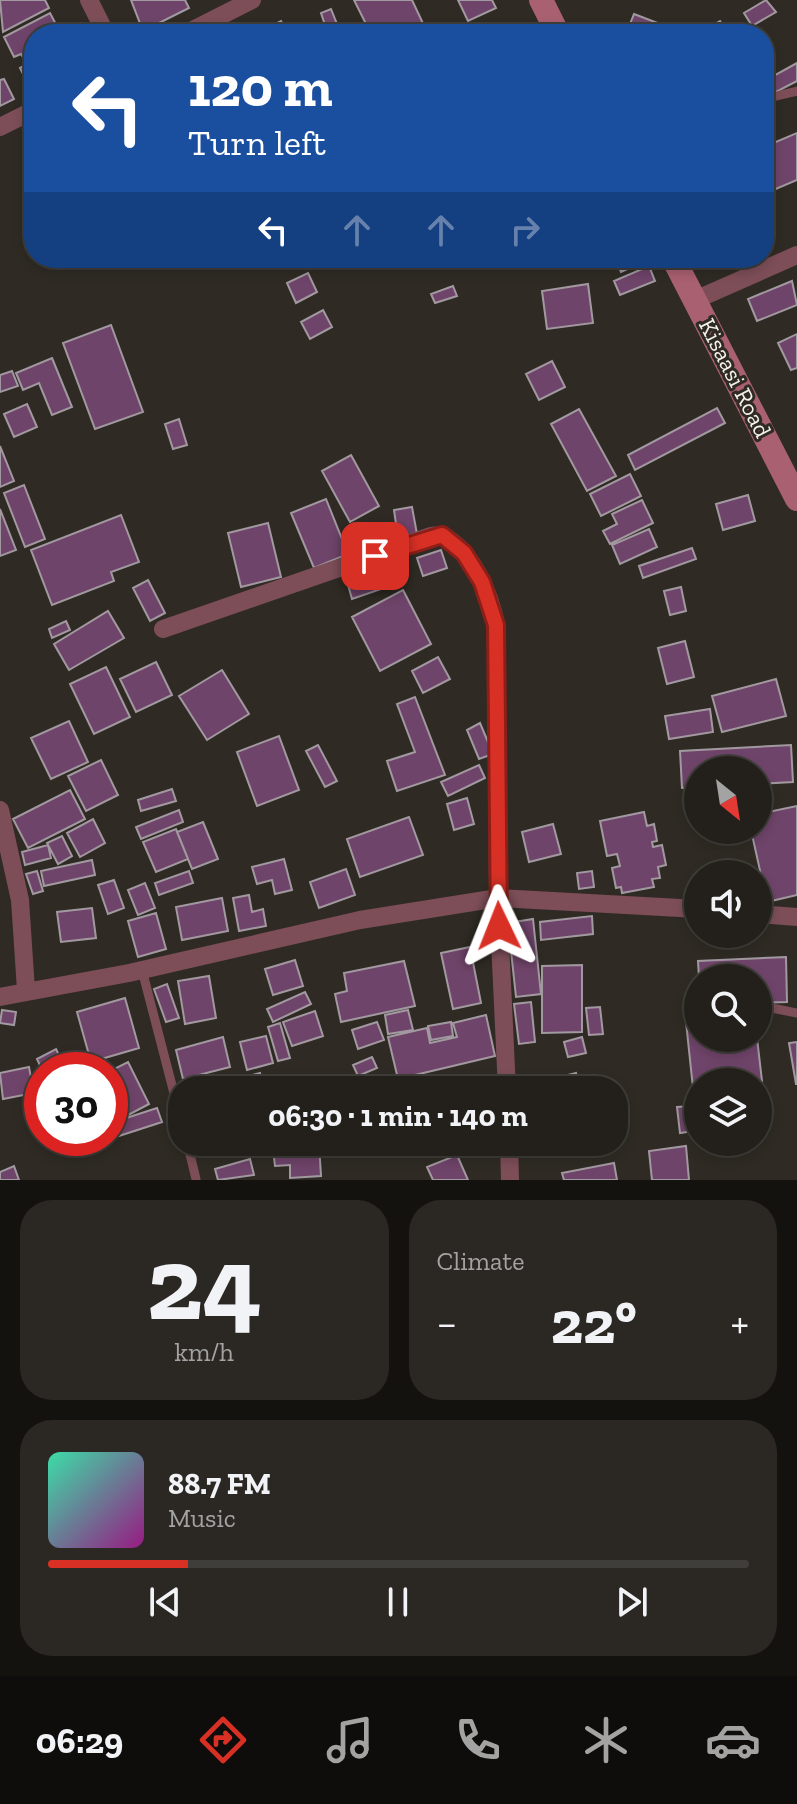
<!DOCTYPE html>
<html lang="en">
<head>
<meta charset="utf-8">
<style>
	body { margin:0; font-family:"Zilla Slab",serif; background:#2b2824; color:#f1f3f6; height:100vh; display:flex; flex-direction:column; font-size:30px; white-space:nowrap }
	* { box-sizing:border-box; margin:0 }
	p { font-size:26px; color:#a3a3a3 }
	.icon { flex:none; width:44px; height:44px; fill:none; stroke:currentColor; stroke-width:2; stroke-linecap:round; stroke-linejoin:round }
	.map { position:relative; height:1180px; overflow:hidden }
	.panel { display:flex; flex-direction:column; gap:20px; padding:20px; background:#13120f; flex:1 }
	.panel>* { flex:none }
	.banner { position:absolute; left:24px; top:24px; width:750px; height:244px; border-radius:32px; box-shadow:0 4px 12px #0003,0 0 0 2px #403e3a; background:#1a4fa0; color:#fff; overflow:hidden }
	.needle { width:52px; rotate:150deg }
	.tools { position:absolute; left:684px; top:756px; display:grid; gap:16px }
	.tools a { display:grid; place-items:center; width:88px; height:88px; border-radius:50%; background:#23201b; box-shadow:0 4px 12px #0003,0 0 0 2px #403e3a; font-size:40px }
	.speed { position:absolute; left:24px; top:1052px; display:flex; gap:16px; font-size:40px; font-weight:700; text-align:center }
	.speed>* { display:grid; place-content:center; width:104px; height:104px; border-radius:50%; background:#23201b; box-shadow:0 4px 12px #0003,0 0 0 2px #403e3a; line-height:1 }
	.speed .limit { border:12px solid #d22; background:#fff; color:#111 }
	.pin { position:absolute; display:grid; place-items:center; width:68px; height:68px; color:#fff; margin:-34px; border-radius:16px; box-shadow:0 4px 12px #0006 }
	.me { position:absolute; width:88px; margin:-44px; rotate:358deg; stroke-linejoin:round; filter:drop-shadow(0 0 6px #0008) }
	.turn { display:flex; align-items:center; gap:28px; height:168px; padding:0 32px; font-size:36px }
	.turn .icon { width:104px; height:104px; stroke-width:2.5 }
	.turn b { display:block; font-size:56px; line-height:68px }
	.lanes { display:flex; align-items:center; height:76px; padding:0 32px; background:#0003; justify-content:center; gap:40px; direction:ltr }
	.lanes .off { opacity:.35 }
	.big { font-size:60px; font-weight:700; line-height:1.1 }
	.panel .tile { flex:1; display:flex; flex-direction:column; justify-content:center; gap:12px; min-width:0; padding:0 28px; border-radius:32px; background:#2b2824 }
	.panel .dial { align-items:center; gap:0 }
	.dial b { font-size:104px; line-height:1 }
	.song { display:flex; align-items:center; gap:24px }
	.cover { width:96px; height:96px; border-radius:12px; background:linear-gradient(135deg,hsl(160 70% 55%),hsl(310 70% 35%)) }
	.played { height:8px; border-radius:4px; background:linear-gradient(90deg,#d93025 20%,#403e3a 20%) }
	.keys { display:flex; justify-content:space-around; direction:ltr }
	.heat { display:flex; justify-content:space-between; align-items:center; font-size:44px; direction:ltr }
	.panel .tiles { flex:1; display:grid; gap:20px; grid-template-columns:1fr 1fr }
	.tile:last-child { grid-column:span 2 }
	.trip { position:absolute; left:168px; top:1076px; width:460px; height:80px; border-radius:32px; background:#23201b; box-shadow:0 4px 12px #0003,0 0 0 2px #403e3a; font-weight:700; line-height:80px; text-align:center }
	.tabs { display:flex; height:128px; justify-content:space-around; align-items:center; background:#0e0d0b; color:#a3a3a3 }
	.tabs .icon { width:56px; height:56px }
	.tabs .current { color:#d93025 }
	.tabs b { font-size:36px; color:#f1f3f6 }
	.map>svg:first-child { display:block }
	.building { fill:#6f446a; stroke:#a299a0; stroke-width:2 }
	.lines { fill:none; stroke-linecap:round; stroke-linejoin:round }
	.lane { stroke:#7d4e58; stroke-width:9 }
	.street { stroke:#7d4e58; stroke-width:18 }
	.secondary { stroke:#a96071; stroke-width:24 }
	.route-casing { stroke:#8d1f18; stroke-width:20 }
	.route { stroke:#d93025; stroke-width:14 }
	.labels { text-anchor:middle; stroke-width:6; stroke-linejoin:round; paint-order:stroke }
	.street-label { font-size:24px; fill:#f5f2ee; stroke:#2f2b24 }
</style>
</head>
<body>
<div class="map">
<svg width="797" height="1180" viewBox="0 0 797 1180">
	<rect width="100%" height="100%" fill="#2f2b24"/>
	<path class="building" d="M0 0H45L49 8 3 32Z
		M131 0H185L189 8 143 31Z
		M354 0H412L428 34H371Z
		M458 0H492L496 8 468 21Z
		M766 0 776 12 752 26 744 13Z
		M331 9 341 34H328L321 13Z
		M50 13 61 34H34V86L30 88 20 68 27 64 21 54 14 57 4 37Z
		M634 14 663 25 659 34H626Z
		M281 21 287 34H255Z
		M720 21 727 34H699L698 33Z
		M797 63V81L774 93 766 80Z
		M4 79 14 99 0 106V80Z
		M797 133V180L764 194V147Z
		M615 258H639L641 263 621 272Z
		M649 266 655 281 620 295 614 281Z
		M308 273 317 292 296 303 287 283Z
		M792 281 797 305 757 321 748 299Z
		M588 284 593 323 547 329 542 291Z
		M453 286 457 296 435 303 431 294Z
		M323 310 332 327 310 339 301 322Z
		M111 325 143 412 95 429 63 343Z
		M797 334V368L791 370 778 343Z
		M52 358 72 407 52 415 39 383 23 390 16 373Z
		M552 361 565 387 539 400 526 374Z
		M12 371 18 386 0 392V375Z
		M27 404 37 427 14 437 4 414Z
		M717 408 725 423 635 470 628 455Z
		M579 409 616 476 587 491 551 424Z
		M179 419 187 445 173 449 165 424Z
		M0 446 14 481 0 487Z
		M351 455 379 506 350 522 322 471Z
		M630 474 641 496 601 516 590 494Z
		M24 485 45 539 25 547 4 493Z
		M748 495 755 521 723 530 716 504Z
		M326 499 348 554 314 568 291 513Z
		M642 500 653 523 610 544 603 531 617 524 612 514Z
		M412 507 417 534 398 538 394 510Z
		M0 509 16 550 0 556Z
		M121 515 139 562 111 572 114 581 52 605 31 550Z
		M268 523 281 577 241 587 228 533Z
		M649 529 657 547 620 564 612 545Z
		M692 548 696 559 643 578 639 566Z
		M441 550 447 568 423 576 417 558Z
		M386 565 393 585 352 599 346 578Z
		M148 580 165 613 150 621 133 588Z
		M681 587 686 611 670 615 664 591Z
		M403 590 431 644 380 671 352 617Z
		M108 611 124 638 69 670 54 644Z
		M66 621 70 630 52 638 49 629Z
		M685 641 694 677 667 684 658 648Z
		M438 657 450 679 423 693 412 671Z
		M156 662 172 695 136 712 120 679Z
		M106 667 130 717 94 734 70 684Z
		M222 670 249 714 207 740 179 696Z
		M776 679 786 716 722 732 712 696Z
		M415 697 445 775 397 791 387 761 415 752 397 704Z
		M710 709 713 732 669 739 665 716Z
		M69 721 88 762 51 779 31 738Z
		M480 723 493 754 479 759 467 730Z
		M279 736 299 790 257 806 237 752Z
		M318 745 337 781 325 787 306 751Z
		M791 745 793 782 758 784V770H698V787L682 788 680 751Z
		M101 760 118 795 86 811 68 776Z
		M479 765 485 778 448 796 441 782Z
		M698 788V806L688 808 684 792Z
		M172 789 176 801 141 811 138 800Z
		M70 790 85 819 28 848 13 819Z
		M467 798 474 824 454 830 447 804Z
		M797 806V895L767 902 751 830H758V814Z
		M179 810 183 822 141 839 136 827Z
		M644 812 647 826 654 824 657 841 652 842 653 847 662 845 666 865 658 867 660 878 652 879 654 887 622 893 621 887 616 888 612 868 620 866 617 854 607 856 600 821Z
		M409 817 423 855 360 877 347 839Z
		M93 819 105 843 80 857 67 833Z
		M203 822 218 859 192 869 177 832Z
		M553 824 561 854 529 862 522 832Z
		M176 829 188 859 156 872 143 842Z
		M62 836 72 856 58 864 47 843Z
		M48 845 51 858 25 865 22 852Z
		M284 859 292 890 275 894 272 880 257 884 252 867Z
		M92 860 95 875 44 886 41 871Z
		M346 869 355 895 319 908 310 882Z
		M37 871 43 891 33 894 26 874Z
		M189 871 193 883 159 895 155 883Z
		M592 871 594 887 579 889 577 873Z
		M114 880 124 908 108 914 98 885Z
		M145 883 155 908 138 915 128 890Z
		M249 895 252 912 263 909 266 926 239 931 233 898Z
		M222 898 228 931 182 940 176 907Z
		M92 908 96 938 61 942 57 912Z
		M156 913 166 949 138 957 128 921Z
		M592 916 593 934 541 940 540 922Z
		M533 919 541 994 516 997 508 923Z
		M470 947 481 1003 453 1009 441 953Z
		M786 957 787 1002 758 1003V978H699L698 961Z
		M295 960 303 986 273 995 265 969Z
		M404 961 415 1006 341 1022 335 994 347 991 344 973Z
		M582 965V1032L542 1033V966Z
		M209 976 216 1018 185 1024 178 981Z
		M167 984 179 1018 166 1022 154 989Z
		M305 992 311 1004 273 1022 267 1009Z
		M125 998 139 1048 91 1062 77 1012Z
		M531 1002 535 1042 519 1044 514 1004Z
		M600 1007 603 1034 589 1035 586 1008Z
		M2 1010 16 1012 14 1025 0 1023Z
		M408 1010 413 1030 388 1034 385 1015Z
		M315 1011 323 1036 292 1046 283 1022Z
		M486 1015 495 1056 398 1079 388 1037 427 1028 430 1043 457 1037 453 1023Z
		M698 1021V1038H757L762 1081 698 1082V1088H693L686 1022Z
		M377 1022 384 1040 358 1049 352 1030Z
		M451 1022 453 1036 431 1040 428 1026Z
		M280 1023 290 1058 278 1061 268 1027Z
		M266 1036 273 1063 247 1070 240 1042Z
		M223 1037 230 1067 183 1079 176 1050Z
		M582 1037 586 1053 568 1057 564 1042Z
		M797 1042V1084H796L789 1043Z
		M56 1049 66 1070H42L37 1059Z
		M372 1057 377 1068 358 1076 353 1065Z
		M128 1062 149 1104 119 1120 110 1102V1071Z
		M29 1067 34 1093 3 1099 0 1073Z
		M260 1073 263 1085 284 1080 286 1090H241L238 1079Z
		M576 1073 580 1090H546L544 1081Z
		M692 1106 694 1131 680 1133 677 1107Z
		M157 1108 162 1122 119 1136 114 1122Z
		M528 1142H545L547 1150 530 1153Z
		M559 1142H593L594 1146 561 1154Z
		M319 1144 321 1176 290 1178V1165L275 1166 273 1149Z
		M686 1146 689 1180H652L649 1151Z
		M457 1155 468 1180H433L427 1167Z
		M250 1159 254 1175 218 1180 215 1169Z
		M614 1163 617 1180H564L562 1173Z
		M14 1166 19 1180H0V1172Z"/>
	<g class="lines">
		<path class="lane" d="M764 99 797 91
			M142 970 182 1124
			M772 1008 797 1013
			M187 1142 196 1179"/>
		<path class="street" d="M89 0 106 34
			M185 34 252 0
			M0 127 34 110
			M695 300 797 255
			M163 629 431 536 442 535C472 551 490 593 496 625L498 898 507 1090
			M0 810 20 900 26 990
			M758 914 797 917
			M0 997 129 973 360 920 498 898 698 909
			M509 1142 510 1180"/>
		<path class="secondary" d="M541 0 558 34
			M673 258 797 499"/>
	</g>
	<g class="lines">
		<defs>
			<path id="route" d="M375 556 442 535 464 553 482 582 496 625 499 926"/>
		</defs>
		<use href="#route" class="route-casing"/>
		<use href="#route" class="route"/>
	</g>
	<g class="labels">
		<g class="street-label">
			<text transform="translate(735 378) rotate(63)" y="8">Kisaasi Road</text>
		</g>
	</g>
</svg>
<div class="tools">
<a><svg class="needle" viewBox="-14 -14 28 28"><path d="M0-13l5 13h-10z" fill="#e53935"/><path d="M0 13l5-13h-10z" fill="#a3a3a3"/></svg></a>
<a><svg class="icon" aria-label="sound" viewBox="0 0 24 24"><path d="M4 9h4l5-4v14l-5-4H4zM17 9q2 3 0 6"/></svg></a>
<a><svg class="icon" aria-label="search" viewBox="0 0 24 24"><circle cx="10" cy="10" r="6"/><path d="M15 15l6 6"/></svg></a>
<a><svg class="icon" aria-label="layers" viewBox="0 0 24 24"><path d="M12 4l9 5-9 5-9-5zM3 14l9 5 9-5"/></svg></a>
</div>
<div class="speed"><div class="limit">30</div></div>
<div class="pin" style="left:375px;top:556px;background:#d93025"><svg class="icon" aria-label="arrive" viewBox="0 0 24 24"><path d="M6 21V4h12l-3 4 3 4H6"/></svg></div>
<svg class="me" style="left:499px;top:926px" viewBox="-20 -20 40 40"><path d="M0-17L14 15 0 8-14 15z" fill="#d93025" stroke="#fff" stroke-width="4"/></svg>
<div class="trip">06:30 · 1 min · 140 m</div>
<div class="banner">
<div class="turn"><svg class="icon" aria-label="left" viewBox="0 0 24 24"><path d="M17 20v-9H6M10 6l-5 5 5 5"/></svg><div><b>120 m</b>Turn left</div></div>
<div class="lanes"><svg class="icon" aria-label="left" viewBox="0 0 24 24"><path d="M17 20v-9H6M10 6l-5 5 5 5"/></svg><svg class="icon off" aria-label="ahead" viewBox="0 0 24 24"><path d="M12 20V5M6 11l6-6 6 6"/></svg><svg class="icon off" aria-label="ahead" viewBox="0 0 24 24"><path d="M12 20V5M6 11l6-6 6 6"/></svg><svg class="icon off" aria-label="right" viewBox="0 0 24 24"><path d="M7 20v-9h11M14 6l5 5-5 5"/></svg></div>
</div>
</div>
<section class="panel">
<div class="tiles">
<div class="tile dial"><b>24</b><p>km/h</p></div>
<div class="tile"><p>Climate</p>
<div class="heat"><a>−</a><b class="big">22°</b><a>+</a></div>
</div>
<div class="tile">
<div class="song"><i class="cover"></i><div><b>88.7 FM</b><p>Music</p></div></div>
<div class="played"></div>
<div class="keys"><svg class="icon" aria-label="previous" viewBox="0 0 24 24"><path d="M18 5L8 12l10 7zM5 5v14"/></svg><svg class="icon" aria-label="pause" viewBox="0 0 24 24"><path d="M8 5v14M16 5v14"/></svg><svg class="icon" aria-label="next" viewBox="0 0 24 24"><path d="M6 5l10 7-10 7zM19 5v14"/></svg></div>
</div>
</div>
</section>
<nav class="tabs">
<b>06:29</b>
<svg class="icon current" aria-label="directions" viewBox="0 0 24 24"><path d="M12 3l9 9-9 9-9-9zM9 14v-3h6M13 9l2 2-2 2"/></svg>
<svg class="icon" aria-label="music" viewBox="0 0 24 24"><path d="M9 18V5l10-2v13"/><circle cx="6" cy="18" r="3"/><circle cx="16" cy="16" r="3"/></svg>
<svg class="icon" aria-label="phone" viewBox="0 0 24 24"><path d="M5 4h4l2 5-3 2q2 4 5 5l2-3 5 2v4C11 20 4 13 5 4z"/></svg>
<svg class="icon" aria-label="climate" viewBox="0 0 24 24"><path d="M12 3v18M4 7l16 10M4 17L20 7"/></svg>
<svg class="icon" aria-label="car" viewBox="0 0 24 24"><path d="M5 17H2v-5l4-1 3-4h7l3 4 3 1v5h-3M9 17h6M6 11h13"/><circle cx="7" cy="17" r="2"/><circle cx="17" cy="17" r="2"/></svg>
</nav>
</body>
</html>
